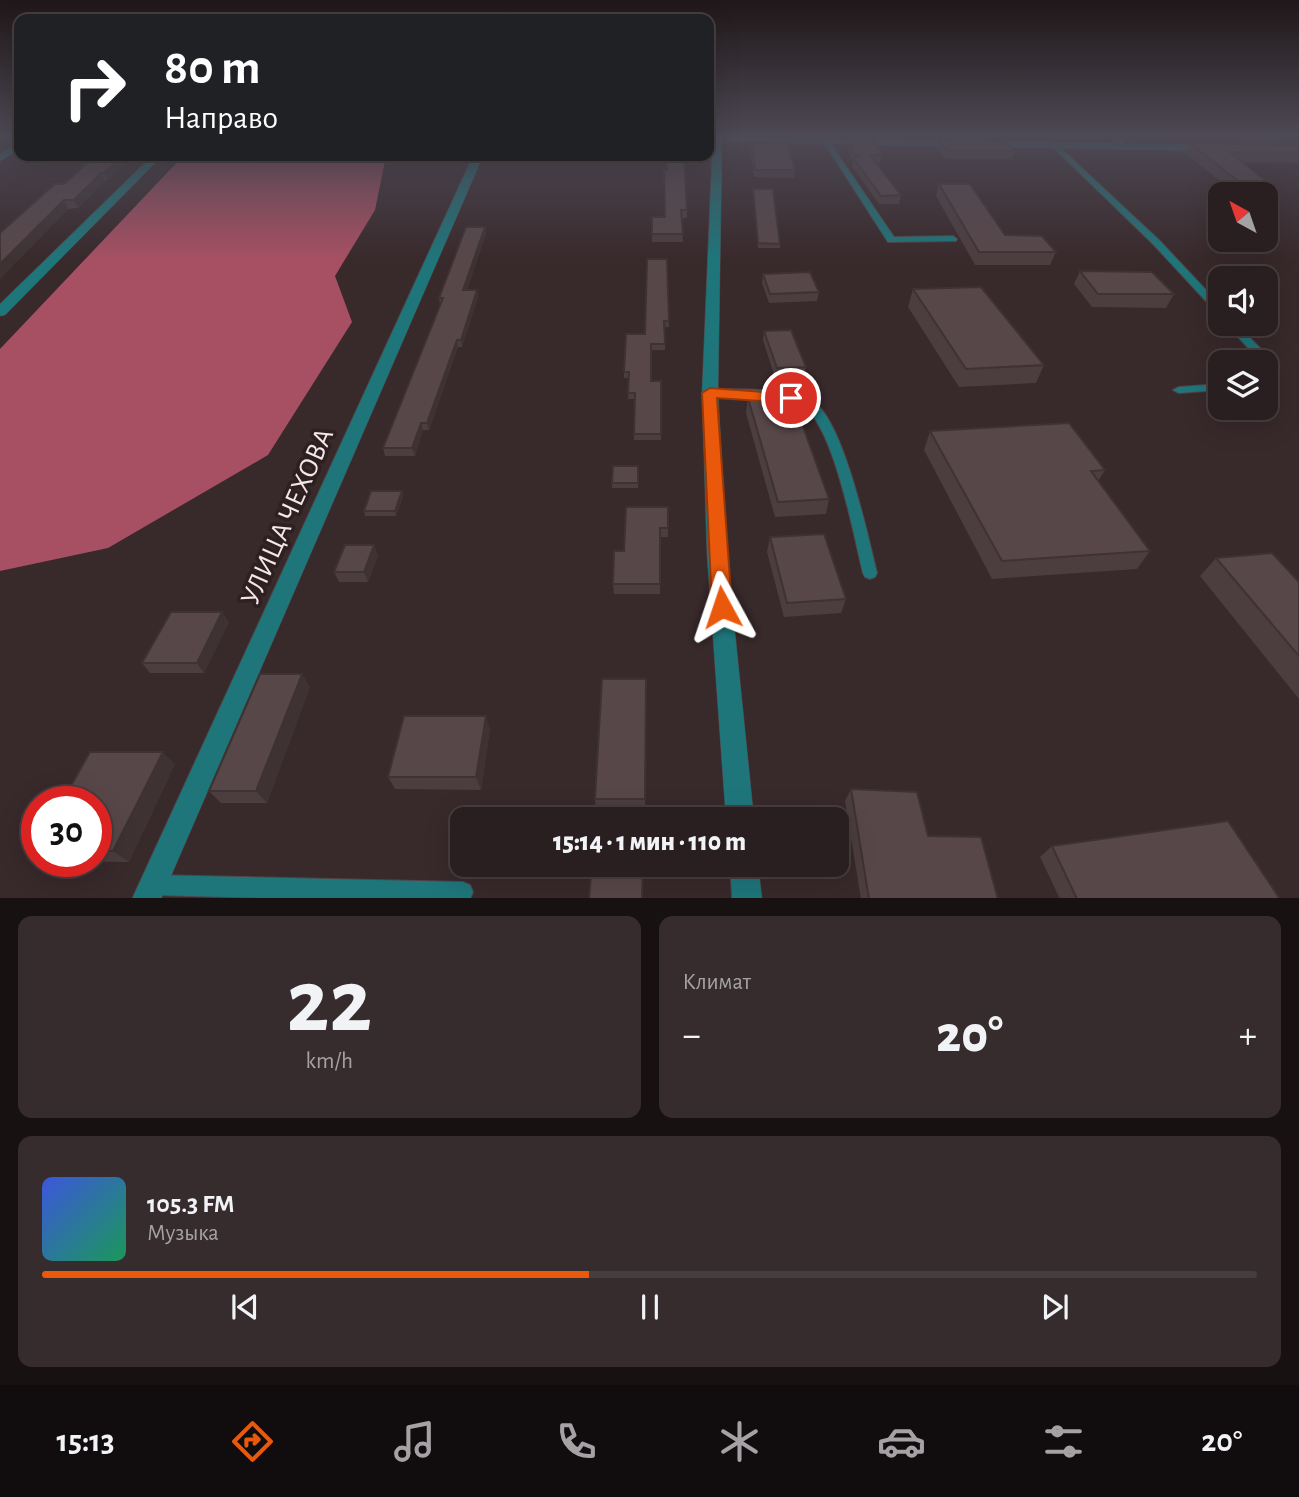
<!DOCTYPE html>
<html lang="ru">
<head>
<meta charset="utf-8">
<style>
	body { margin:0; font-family:"Alegreya Sans",sans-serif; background:#362c2d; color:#f1f3f6; height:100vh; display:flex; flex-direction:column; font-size:26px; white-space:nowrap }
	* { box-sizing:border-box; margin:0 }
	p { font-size:23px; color:#a5a2a5 }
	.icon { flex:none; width:38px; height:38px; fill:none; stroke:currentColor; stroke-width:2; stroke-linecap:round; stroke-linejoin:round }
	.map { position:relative; height:898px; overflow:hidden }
	.details { display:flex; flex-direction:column; gap:18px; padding:18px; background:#171112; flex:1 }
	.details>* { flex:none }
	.top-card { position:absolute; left:14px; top:14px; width:700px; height:147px; border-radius:14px; box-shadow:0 7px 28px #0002,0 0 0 2px #463d3e; background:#202124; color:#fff; overflow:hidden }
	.needle { width:46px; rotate:320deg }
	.tools { position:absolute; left:1208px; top:182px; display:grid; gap:14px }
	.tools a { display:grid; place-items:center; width:70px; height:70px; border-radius:14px; background:#2a1f20; box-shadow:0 7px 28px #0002,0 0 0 2px #463d3e; font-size:35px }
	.speed { position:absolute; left:21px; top:786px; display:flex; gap:14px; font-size:35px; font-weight:700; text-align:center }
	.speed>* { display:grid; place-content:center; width:91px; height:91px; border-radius:50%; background:#2a1f20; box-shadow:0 7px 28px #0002,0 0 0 2px #463d3e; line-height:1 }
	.speed .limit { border:10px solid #d22; background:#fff; color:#111 }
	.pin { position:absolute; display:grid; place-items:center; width:60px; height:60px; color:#fff; margin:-30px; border:4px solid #fff; border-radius:50%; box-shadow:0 2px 7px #0007 }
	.me { position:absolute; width:77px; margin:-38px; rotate:355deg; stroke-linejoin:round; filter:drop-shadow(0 0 5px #0008) }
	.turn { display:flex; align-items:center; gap:24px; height:147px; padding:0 35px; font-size:32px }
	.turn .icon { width:91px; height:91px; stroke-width:2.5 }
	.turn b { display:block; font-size:49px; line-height:60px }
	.big { font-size:52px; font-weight:800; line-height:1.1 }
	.details .card { flex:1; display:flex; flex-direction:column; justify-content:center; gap:10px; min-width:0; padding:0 24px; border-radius:14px; background:#362c2d }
	.details .dial { align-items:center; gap:0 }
	.dial b { font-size:91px; line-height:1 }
	.song { display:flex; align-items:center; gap:21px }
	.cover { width:84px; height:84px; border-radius:10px; background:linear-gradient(135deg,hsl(230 70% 55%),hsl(150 70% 35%)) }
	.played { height:7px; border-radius:4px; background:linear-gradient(90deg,#ea580c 45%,#463d3e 45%) }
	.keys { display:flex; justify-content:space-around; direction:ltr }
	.heat { display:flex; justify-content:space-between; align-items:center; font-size:38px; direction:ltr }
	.details .tiles { flex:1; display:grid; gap:18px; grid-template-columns:1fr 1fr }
	.card:last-child { grid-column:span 2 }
	.trip { position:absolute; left:450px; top:807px; width:399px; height:70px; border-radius:14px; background:#2a1f20; box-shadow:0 7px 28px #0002,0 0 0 2px #463d3e; font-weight:800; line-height:70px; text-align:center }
	.tab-bar { display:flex; height:112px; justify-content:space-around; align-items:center; background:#110c0d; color:#a5a2a5 }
	.tab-bar .icon { width:49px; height:49px }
	.tab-bar .selected { color:#ea580c }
	.tab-bar b { font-size:32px; color:#f1f3f6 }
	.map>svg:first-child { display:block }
	.water { fill:#a85063 }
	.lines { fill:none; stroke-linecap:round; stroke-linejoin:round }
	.service-casing { stroke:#524446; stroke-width:2 }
	.minor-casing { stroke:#524446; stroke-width:1 }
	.service { fill:#1e767b; fill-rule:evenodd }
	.minor { fill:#1e767b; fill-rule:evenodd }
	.wall { fill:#4c3d3f }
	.shaded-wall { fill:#3e3233 }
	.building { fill:#584749; stroke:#3e3233; stroke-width:2 }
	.route { fill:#ea580c; stroke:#983908; stroke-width:2 }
	.labels { text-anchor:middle; stroke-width:7; stroke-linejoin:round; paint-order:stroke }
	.street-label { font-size:28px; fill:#f2e7e9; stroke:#2e1f21 }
</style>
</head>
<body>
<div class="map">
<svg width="1299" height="899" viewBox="0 0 1299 899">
	<rect width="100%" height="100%" fill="#38292b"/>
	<path class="water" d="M183 156H386L375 210 335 276 352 322 268 455 108 548 0 571V349Z"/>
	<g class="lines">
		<defs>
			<path id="service" d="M1109 136H1116L1126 146 1121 147Z
				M824 140H828L894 237 953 236 957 239 956 241 888 242 823 141Z
				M1051 143H1055L1159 240 1220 305V314L1217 313 1153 244 1051 145Z
				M1226 324H1236L1260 348 1261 350 1259 362H1249L1251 351Z
				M1220 384V390L1179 393 1173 390 1179 387Z
				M710 389C739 390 785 387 811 400 843 417 868 537 877 573L875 577 870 579 865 577 863 573C854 538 832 413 797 403 767 394 735 401 706 395L704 393 706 391Z
				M152 875 463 882 470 885 473 892 470 899H303L152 895 145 892 142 885 145 878Z"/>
			<path id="minor" d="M713 136 1210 145 1215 148 1210 151 722 142 718 393 727 554 754 819H726L707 554 702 393Z
				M19 143V150L0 161V154Z
				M152 156H162L5 315 0 316V304Z
				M473 156H483L161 899H132Z
				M730 864H758L762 899H732Z"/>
		</defs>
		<use href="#service" class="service-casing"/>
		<use href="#minor" class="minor-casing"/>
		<use href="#service" class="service"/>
		<use href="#minor" class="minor"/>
	</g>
	<path class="wall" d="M928 136H996L995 138 929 137Z
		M1166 136H1285L1281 143 1173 141Z
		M847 139 882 155 880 163H876L901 195 899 204H879L852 166 853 162 846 147Z
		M939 141 1015 151 1012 159H945L937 148Z
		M751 143 795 170 794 178 754 177 750 150Z
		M1189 143 1299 145V163L1242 162 1271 185 1265 195V194H1236L1185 153Z
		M132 156 108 180 105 181 78 208 68 209 0 279V233L64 184Z
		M667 170 687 210V218H682L683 242H652V217H665Z
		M939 184 1005 235 1056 252 1050 265H975L936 196Z
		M753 189 780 244V248H758Z
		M485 227 486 233 467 290H477L478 297 462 347H458L429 430H423L415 456H385L383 448 440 305 439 298Z
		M667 259 669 327H665V350H651V381H661V440H634L635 399H628L629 378H624V372L645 334Z
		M1080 271 1174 294 1166 308 1092 307 1074 284Z
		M763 274 819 292 817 301 769 303 762 283Z
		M913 289 1044 365 1036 383 959 387 908 307Z
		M764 331 806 367 804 376 775 378 763 340Z
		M748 398 829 499 826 514 775 517 746 413Z
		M930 431 1105 470 1098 481 1150 551 1137 569 992 579 924 450Z
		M638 466V488H612V483Z
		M402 491 403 496 396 516H365L364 511Z
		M668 507V537H660V594H614L613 584 624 551Z
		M770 537 846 599 841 613 784 617 767 552Z
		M374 545 378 555 368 582H339L334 572Z
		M1216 558 1299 582V699L1200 576Z
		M222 612 229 622 204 673H150L142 663Z
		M646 679 645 811H596L595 799Z
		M310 687 267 803H221L209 791Z
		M490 729 481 790 395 789 388 777Z
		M175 764 129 862 51 861H96V802Z
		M851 789 928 836 998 899H861L845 801Z
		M1052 846 1280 899H1060L1040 857Z"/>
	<path class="shaded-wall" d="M121 156H132L108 180 104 173Z
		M101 173 105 181 78 208 74 200Z
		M64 200 68 209 0 279V264Z
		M485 227 486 233 465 297 463 290Z
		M477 290 478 297 462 347 461 340Z
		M457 340 458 347 429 430 427 423Z
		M421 423 423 430 415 456 412 448Z
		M402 491 403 496 396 516 395 511Z
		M374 545 378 555 368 582 364 572Z
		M222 612 229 622 204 673 197 663Z
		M302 674 310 687 267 803 256 791Z
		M486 716 490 729 481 790 476 777Z
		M163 752 175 764 129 862 113 851Z"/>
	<path class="building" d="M847 139 874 140 882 155H870L901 195 881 196 854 159 859 155H854Z
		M939 141 1007 142 1015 151H947Z
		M751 143 788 144 795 170H755Z
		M1189 143 1299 145V153L1230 152 1271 185 1242 184Z
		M95 156H121L104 173H101L74 200H64L0 264V233L55 184H64Z
		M667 156H684L687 210H681L683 234H652V217H665L664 170H667Z
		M939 184H970L1005 235 1042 236 1056 252H979Z
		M753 189H773L780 244 758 243Z
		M466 227H485L463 290H477L461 340H457L427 423H421L412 448H383L443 298H439Z
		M647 259H667L669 321H664L665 344H651V381H661V434H634L635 393H628L629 372H624L626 334H645Z
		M1080 271 1152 272 1174 294H1098Z
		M810 272 819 292 770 294 763 274Z
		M981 287 1044 365 966 369 913 289Z
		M791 330 806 367 777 368 764 331Z
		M792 396 829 499 778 502 748 398Z
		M1069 423 1105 470 1091 471 1150 551 1002 561 930 431Z
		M613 466H638V483H612Z
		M371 491H402L395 511H364Z
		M626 507H668V528H660V584H613L614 551H624Z
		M824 534 846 599 787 603 770 537Z
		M345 545H374L364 572H334Z
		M1272 553 1299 582V656L1216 558Z
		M171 612H222L197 663H142Z
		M260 674H302L256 791H209Z
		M602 679H646L645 799H595Z
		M404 716H486L476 777H388Z
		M90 752H163L113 851H96V802H62Z
		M851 789 917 792 928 836 981 837 998 899H869Z
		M1228 821 1280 899H1077L1052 846Z
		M592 864 643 865 642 899H589Z"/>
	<linearGradient id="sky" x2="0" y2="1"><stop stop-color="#1f1718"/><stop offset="0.52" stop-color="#4d4955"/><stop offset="1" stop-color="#4d4955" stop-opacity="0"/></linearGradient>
	<rect width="1299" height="261" fill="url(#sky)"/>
	<path class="route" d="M710 388 791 394 799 398 791 403 717 398 732 607 729 613 722 616 715 613 712 607 702 393Z"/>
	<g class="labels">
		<g class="street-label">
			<text transform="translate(286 516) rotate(-66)" y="10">УЛИЦА ЧЕХОВА</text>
		</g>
	</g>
</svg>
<div class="tools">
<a><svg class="needle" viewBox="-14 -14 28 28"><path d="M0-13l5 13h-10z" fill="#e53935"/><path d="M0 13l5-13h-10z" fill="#a5a2a5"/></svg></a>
<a><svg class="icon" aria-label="sound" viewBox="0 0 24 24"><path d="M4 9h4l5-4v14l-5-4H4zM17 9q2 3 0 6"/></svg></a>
<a><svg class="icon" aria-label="layers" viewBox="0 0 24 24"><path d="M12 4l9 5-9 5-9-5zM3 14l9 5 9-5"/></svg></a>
</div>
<div class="speed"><div class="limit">30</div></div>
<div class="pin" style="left:791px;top:398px;background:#d93025"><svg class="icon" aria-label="arrive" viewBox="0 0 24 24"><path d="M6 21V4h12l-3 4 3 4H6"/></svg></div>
<svg class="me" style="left:722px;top:607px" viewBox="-20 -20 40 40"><path d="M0-17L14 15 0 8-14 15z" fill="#ea580c" stroke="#fff" stroke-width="4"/></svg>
<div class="trip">15:14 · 1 мин · 110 m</div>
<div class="top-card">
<div class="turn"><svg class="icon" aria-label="right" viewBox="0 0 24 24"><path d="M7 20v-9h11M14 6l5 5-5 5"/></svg><div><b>80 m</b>Направо</div></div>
</div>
</div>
<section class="details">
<div class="tiles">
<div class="card dial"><b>22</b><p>km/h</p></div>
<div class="card"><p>Климат</p>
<div class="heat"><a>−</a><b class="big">20°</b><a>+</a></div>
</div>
<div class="card">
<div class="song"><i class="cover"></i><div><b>105.3 FM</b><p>Музыка</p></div></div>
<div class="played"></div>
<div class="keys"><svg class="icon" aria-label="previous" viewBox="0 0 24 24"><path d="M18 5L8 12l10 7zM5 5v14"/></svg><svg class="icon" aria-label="pause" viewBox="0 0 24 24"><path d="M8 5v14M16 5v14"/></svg><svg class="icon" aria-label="next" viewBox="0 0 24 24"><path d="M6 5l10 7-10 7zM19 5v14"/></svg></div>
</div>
</div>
</section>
<nav class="tab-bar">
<b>15:13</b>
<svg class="icon selected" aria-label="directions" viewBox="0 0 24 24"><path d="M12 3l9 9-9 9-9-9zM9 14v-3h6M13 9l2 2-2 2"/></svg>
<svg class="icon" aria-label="music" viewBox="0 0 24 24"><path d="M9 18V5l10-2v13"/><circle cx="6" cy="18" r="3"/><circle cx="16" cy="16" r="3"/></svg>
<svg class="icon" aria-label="phone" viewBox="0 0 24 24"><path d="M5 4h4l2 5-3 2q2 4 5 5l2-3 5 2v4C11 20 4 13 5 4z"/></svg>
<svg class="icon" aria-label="climate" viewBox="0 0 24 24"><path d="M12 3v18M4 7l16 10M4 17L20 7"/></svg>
<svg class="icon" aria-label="car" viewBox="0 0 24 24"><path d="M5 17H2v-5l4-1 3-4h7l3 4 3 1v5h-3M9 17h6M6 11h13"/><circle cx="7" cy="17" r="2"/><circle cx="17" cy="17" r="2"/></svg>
<svg class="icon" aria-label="filters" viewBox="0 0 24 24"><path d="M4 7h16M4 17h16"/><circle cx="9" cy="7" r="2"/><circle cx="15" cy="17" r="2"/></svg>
<b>20°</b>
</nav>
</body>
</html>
